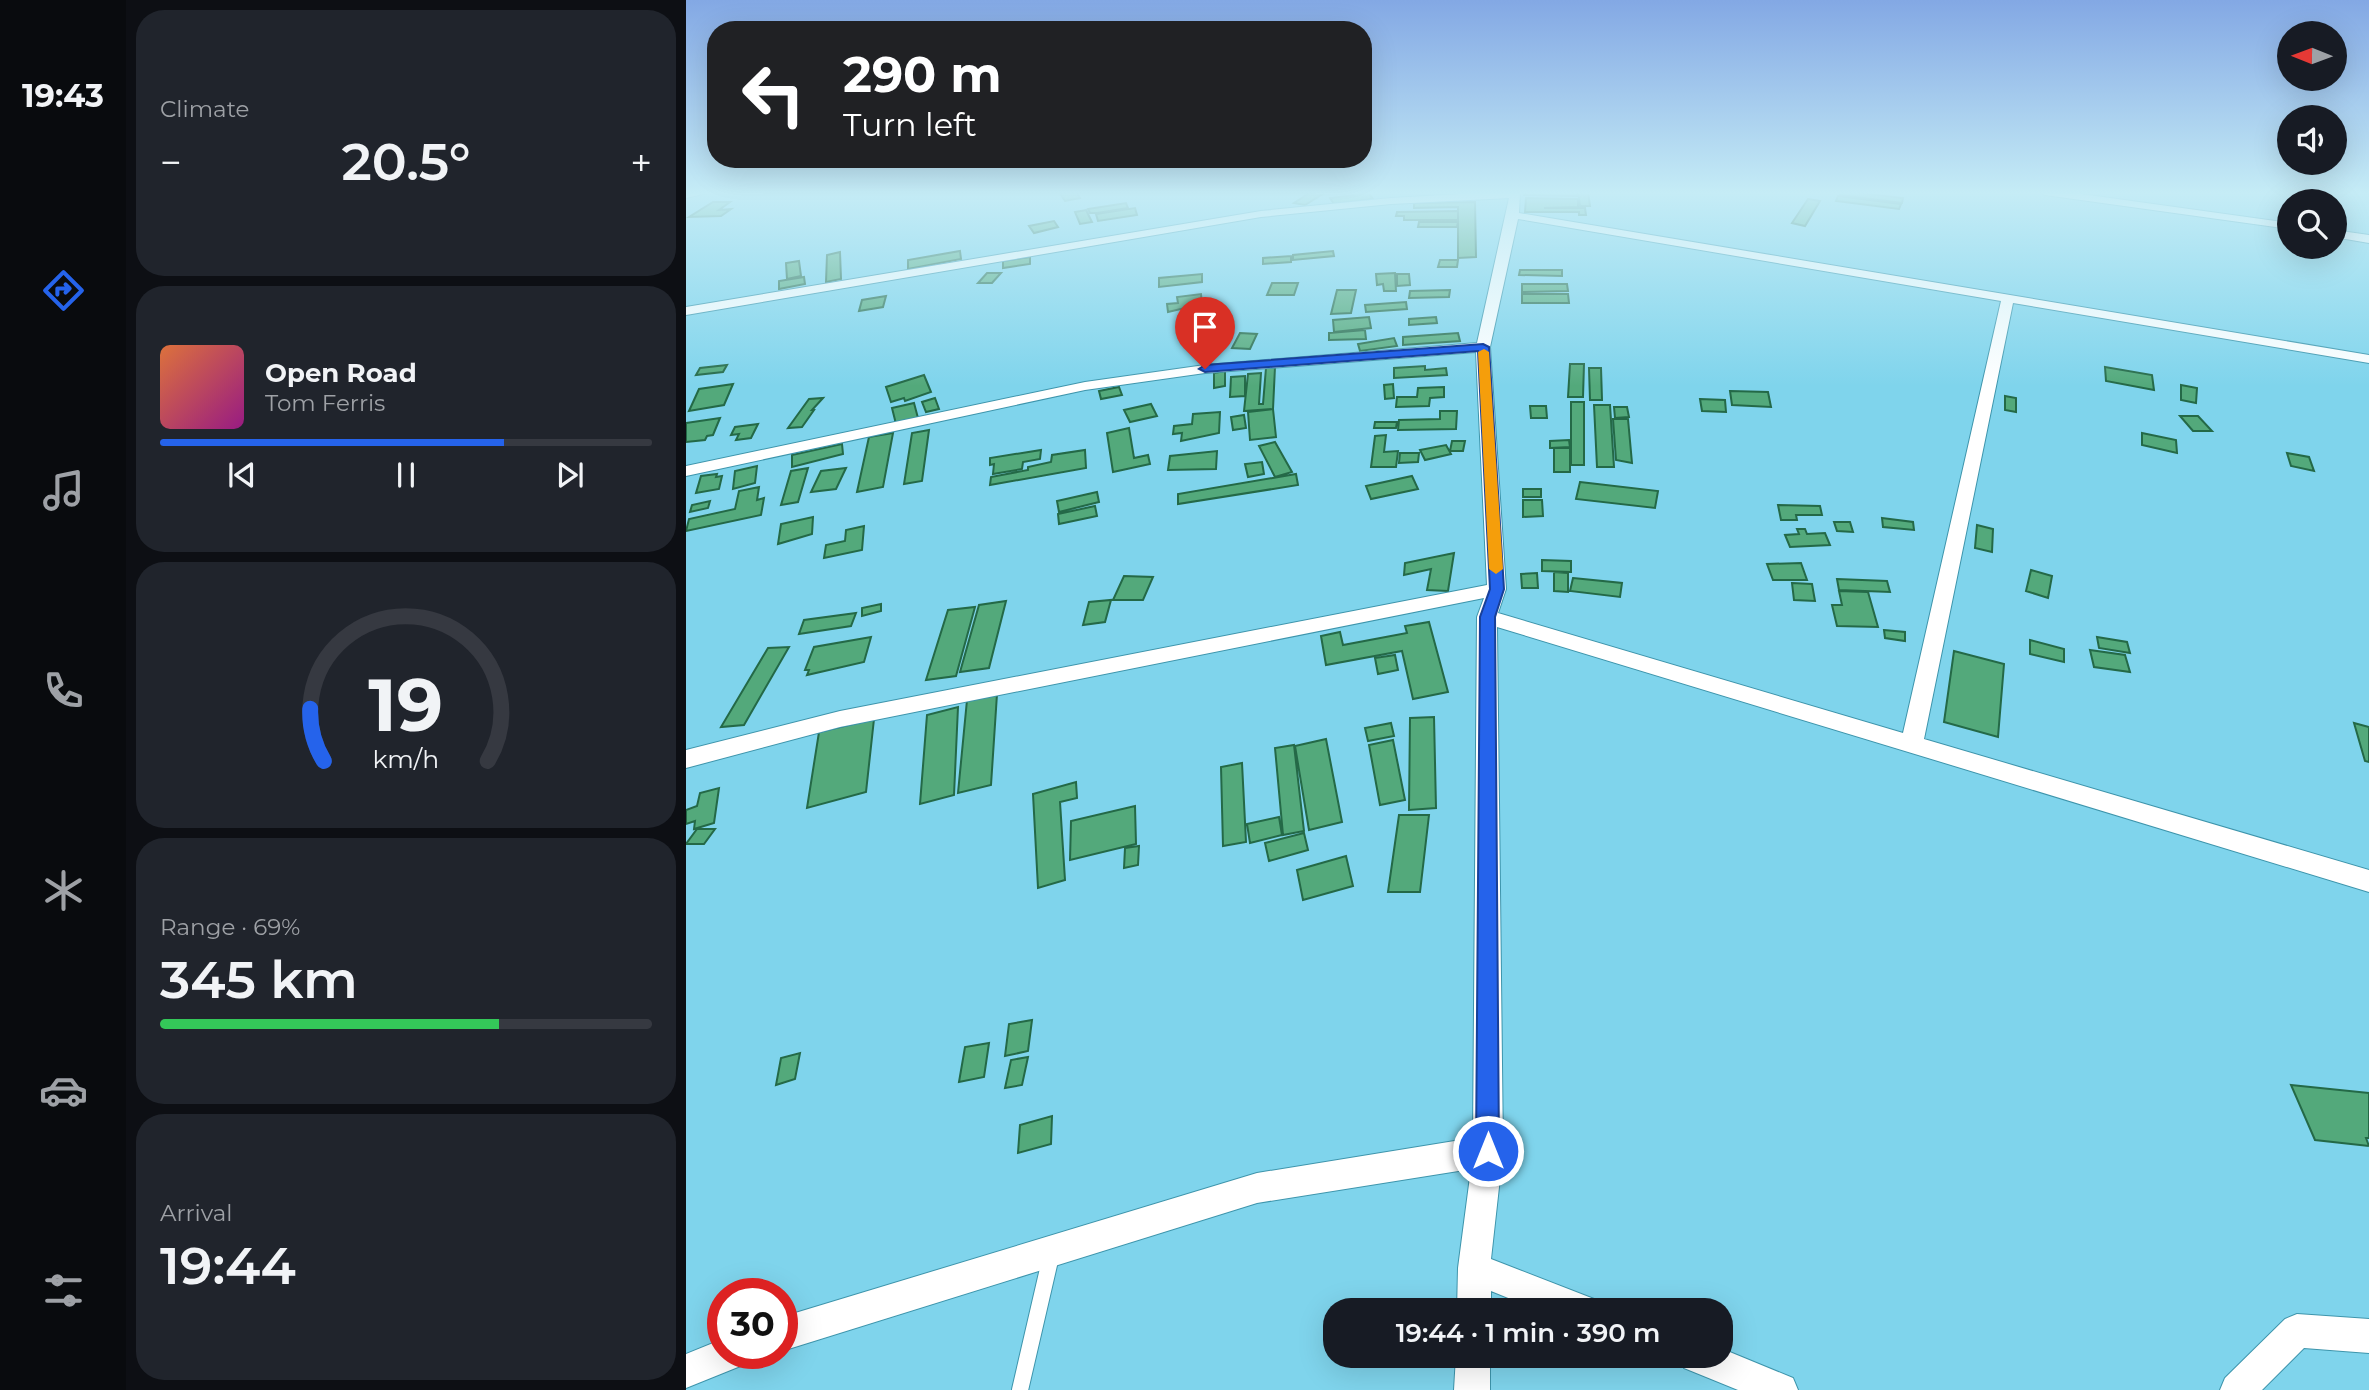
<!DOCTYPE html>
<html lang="en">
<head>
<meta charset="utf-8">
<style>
	body { margin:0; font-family:Montserrat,sans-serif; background:#20242c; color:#f1f3f6; height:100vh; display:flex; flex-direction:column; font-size:26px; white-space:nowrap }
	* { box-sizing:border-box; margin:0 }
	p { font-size:23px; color:#9ea1a6 }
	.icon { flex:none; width:38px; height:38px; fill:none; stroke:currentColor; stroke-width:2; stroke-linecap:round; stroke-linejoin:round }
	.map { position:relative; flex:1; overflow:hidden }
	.sheet { display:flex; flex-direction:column; gap:10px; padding:10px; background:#0d0f14; width:560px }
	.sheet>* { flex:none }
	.guide { position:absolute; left:21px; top:21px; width:665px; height:147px; border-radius:28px; box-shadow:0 7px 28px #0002; background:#202124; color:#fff; overflow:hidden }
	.needle { width:46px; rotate:271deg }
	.buttons { position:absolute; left:1591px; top:21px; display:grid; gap:14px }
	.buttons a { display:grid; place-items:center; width:70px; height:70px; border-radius:50%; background:#171b24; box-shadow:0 7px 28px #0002; font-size:35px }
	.speed { position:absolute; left:21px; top:1278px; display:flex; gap:14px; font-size:35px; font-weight:700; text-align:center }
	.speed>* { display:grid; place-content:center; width:91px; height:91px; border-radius:50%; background:#171b24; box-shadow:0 7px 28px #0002; line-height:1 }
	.speed .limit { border:10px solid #d22; background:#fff; color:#111 }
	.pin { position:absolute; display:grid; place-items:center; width:60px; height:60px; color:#fff; margin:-72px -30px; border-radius:50% 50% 50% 0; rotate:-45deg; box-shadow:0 0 7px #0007 }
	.pin .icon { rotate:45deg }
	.me { position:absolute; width:77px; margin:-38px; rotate:0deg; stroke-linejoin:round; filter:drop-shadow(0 0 5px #0008) }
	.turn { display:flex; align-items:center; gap:24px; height:147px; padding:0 21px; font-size:32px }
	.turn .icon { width:91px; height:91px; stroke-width:2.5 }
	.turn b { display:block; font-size:49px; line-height:60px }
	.big { font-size:52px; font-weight:600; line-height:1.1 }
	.sheet .widget { flex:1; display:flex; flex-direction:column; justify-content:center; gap:10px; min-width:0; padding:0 24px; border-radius:28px; background:#20242c }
	.sheet .dial { align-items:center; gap:0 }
	.dial svg { height:182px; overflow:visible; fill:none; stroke:#363941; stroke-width:7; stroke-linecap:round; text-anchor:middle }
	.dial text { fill:#f1f3f6; stroke:none }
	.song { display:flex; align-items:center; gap:21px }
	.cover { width:84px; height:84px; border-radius:10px; background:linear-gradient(135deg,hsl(20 70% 55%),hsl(310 70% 35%)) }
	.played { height:7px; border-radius:4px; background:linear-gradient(90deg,#2563eb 70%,#363941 70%) }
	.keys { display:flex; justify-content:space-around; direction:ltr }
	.heat { display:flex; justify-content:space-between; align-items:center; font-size:38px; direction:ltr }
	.charge { height:10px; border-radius:5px; background:linear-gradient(90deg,#34c759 69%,#363941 0) }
	.trip { position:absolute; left:637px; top:1298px; width:410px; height:70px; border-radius:28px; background:#171b24; box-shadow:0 7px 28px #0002; font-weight:600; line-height:70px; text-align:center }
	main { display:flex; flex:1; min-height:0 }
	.menu { display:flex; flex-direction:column; width:126px; justify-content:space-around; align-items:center; background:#090b0e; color:#9ea1a6 }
	.menu .icon { width:49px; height:49px }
	.menu .active { color:#2563eb }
	.menu b { font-size:32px; color:#f1f3f6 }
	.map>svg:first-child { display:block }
	.building { fill:#53a97b; stroke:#246947; stroke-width:2 }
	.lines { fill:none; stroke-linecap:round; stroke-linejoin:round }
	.lane-casing { stroke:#3e95ac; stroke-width:18 }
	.street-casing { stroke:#3e95ac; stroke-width:2 }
	.lane { stroke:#fff; stroke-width:16 }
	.street { fill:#fff; fill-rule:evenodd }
	.route { fill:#2563eb; stroke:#184099; stroke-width:2 }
	.slow { fill:#f59e0b }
</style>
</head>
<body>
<main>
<nav class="menu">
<b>19:43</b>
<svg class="icon active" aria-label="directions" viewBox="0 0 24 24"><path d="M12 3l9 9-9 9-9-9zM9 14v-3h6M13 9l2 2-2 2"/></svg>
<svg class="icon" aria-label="music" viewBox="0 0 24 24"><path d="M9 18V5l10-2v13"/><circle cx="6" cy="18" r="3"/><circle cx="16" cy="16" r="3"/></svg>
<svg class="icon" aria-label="phone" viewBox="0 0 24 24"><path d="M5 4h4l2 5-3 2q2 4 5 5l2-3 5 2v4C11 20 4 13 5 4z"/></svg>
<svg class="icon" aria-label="climate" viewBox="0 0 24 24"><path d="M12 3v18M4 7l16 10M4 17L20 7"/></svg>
<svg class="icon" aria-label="car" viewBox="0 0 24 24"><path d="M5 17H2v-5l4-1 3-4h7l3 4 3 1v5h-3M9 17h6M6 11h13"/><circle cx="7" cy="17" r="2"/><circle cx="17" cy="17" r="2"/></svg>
<svg class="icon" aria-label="filters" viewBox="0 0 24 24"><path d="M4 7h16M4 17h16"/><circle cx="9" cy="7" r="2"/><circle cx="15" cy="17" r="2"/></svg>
</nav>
<section class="sheet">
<div class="widget"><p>Climate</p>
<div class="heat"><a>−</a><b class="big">20.5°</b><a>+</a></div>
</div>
<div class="widget">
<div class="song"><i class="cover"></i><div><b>Open Road</b><p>Tom Ferris</p></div></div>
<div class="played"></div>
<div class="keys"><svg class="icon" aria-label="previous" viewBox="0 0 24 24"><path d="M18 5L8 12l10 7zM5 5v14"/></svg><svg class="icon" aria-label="pause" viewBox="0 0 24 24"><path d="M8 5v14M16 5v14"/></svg><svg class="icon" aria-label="next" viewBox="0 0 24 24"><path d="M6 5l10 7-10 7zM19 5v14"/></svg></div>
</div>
<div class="widget dial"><svg viewBox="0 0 100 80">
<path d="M14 69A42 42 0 1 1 86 69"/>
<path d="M14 69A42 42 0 0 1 8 46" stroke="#2563eb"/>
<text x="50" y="56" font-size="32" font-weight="700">19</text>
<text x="50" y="72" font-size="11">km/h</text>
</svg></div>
<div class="widget"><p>Range · 69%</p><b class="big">345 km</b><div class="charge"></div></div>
<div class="widget"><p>Arrival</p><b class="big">19:44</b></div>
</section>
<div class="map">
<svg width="1683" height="1390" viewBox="0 0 1683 1390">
	<rect width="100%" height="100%" fill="#7fd4ec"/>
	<path class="building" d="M373 192H390L394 198 379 201Z
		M625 192H640L619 205 608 203Z
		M665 192H682L687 199 648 204 644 198 667 195Z
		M839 192H891V196L838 195Z
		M892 192H902L904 206H894Z
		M1155 192H1167L1217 198 1216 203 1154 195Z
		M1152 196 1215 204 1213 209 1150 201Z
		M840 198 892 199V207L858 208H899L900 215H893V212H839Z
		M1122 199 1134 201 1119 226 1106 223Z
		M27 202H44L33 210 45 209 35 216 3 217Z
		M789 202 790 257 772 258V207L728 208V203Z
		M440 203 442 208 411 213H404L402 209Z
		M449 208 451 215 412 221 410 214Z
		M400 210 406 222 394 224 389 212Z
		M772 211V220H718V216H710L711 212Z
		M368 221 372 227 348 233 343 226Z
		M733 222H772L771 227H732Z
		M274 251 275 259 222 269V260Z
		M647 251 648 256 607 260V255Z
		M154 252 155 279 140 282 141 255Z
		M605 256V262L577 264V258Z
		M344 257V264L317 268V261Z
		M754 260H772L771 267H752Z
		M113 261 115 276 101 279 100 263Z
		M834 270H876V276L833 275Z
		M301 273H315L306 283H292Z
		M709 273 710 291H698L697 284 691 285 690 274Z
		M516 274V282L473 287V278Z
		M711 274H723L724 285 711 286Z
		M118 277 119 284 93 289V281Z
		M586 283H612L608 295H581Z
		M836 284H881L882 291 836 292Z
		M651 290H670L665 313 645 314Z
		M764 290 763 297 723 298 724 291Z
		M515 294 516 304 482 312 481 304 492 303 491 297Z
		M836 294H882L883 303H836Z
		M200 296 197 307 173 311 176 300Z
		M720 302 721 309 680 312 679 305Z
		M501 315H518L516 320H528L524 328 495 329Z
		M683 317 685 328 648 332 647 320Z
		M750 317 751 323 723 325V319Z
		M679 330 680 339 643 340V333Z
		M554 333 571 334 564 349 546 348Z
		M772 333 774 341 717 345V337Z
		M708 338 711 346 674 351 672 344Z
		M884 364H898L897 397H882Z
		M41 365 37 372 10 375 14 368Z
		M739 366V370L760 368 761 375 708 378V368Z
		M589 367 587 409 558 411 562 374 575 373 573 404H577L580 368Z
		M1419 367 1466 375 1468 390 1420 381Z
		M903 368H915L916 400H904Z
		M539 371V386L528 388V373Z
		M238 375 245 392 219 401 218 398 205 402 200 387Z
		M559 376V396L544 397 545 377Z
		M47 384 38 405 3 411 13 389Z
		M707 384 708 398 699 399 698 385Z
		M1495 385 1511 388 1510 403 1495 400Z
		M433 387 436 395 415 399 413 391Z
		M758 387V397L744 398 743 406 710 407 711 397H731L732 388Z
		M1044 391 1082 392 1085 407 1046 405Z
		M1319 396 1330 398V412L1319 410Z
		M137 398 126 410H128L116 427 102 428 123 399Z
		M249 398 253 409 240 412 236 402Z
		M1014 399 1039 400 1040 412 1016 411Z
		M885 402H898V465H885Z
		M228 403 232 418 210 424 206 408Z
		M465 404 471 416 444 422 438 410Z
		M908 405H924L928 467H911Z
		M844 406H860L861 418H845Z
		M928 407H941L943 417 929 418Z
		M587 409 590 437 564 440 562 412Z
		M754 411H771L770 429 712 430 713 420 754 419Z
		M534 412 533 433 495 441 496 433 487 434 488 426 506 424 507 414Z
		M558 415 560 428 547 430 545 417Z
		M1494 416H1512L1526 431H1507Z
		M34 418 27 435 21 436 19 440 0 442V423Z
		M927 419H942L946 463 930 460Z
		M689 422H711L710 428H688Z
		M72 424 65 438 50 440 53 434 45 435 49 427Z
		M443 428 448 458 462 455 464 464 427 472 421 433Z
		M243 430 236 481 218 484 226 433Z
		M207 433 197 487 171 492 183 437Z
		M1456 433 1490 440 1491 453 1456 445Z
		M700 435 698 452 712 451 710 467H685L689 436Z
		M883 440 884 447 864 448V441Z
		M766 441H779L777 451H764Z
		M589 442 606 472 589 477 573 446Z
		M156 444 157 454 106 467V455Z
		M760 445 765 454 739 460 734 450Z
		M868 448H884V472H868Z
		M355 450 354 459 337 462 336 469 307 474 308 464 304 465V458Z
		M399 450 400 468 304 485 305 477 342 470V467L365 462 366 455Z
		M531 451 530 469 482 470 484 456Z
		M714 453H733L732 462 713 463Z
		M1601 453 1623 457 1628 471 1605 466Z
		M576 462 578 474 562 477 559 464Z
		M71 466 69 483 47 489 49 471Z
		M122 468 112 502 95 505 105 471Z
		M160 468 150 489 125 492 135 471Z
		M31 474 30 477 36 476 33 489 10 493 15 476Z
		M610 474 612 485 492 504V494Z
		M726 476 732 489 685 499 680 486Z
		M894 482 972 491 969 508 890 499Z
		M73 487 71 500 78 498 75 515 0 531 3 519 49 509 53 491Z
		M837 489H855V497H837Z
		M411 492 413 502 373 512 371 501Z
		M837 500H856L857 516 837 517Z
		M24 501 22 508 4 512 6 505Z
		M1092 505 1134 506 1136 515H1110L1111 520H1095Z
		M409 506 411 516 373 524 372 514Z
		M127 517 126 534 92 544 95 524Z
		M1196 518 1227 522 1228 530 1197 527Z
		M1148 522H1164L1167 532 1151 531Z
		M1291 525 1307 529 1306 552 1289 548Z
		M178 526 176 550 138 558 140 545 159 541 160 530Z
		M1111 529H1119L1121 534 1139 533 1144 545 1104 547 1099 535 1113 534Z
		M768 553 762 591 741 590 745 569 718 575 719 563Z
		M856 560 885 561V572L856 571Z
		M1115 563 1121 580H1087L1081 564Z
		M1345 570 1366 576 1362 598 1340 591Z
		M868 572 882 573V592L868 591Z
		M851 573 852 588H836L835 574Z
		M438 576 467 577 457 600H427Z
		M887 578 936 583 934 597 884 591Z
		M1151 579 1201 581 1204 592 1153 590Z
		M1106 583 1126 584 1129 601 1108 600Z
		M1153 591 1182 592 1192 627 1151 626 1146 605H1156Z
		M425 600 419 622 397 625 403 602Z
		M320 601 303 668 274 672 293 605Z
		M195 604V611L176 616V608Z
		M289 607 270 676 240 680 262 610Z
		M170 613 165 626 113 634 118 620Z
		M743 622 762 692 727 699 716 651 640 665 635 636 654 632 657 645 721 633 719 626Z
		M1198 630 1219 632V641L1199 638Z
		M185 637 178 662 121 675 123 670H119L128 647Z
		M1411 637 1441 642 1444 653 1413 648Z
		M1344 640 1378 649V662L1344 654Z
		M103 647 58 725 35 727 82 648Z
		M1404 650 1439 655 1444 672 1408 667Z
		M1268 651 1318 664 1312 737 1258 722Z
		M709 655 712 670 692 674 689 658Z
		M311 694 305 785 272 793 281 700Z
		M272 707 268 795 234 804 241 715Z
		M748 717 750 808 723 810 724 718Z
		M188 719 180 792 121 808 133 732Z
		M705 723 708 736 682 741 679 728Z
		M1668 723 1683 727V762L1679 761Z
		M640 739 656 822 623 830 609 746Z
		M707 740 719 800 694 805 683 745Z
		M608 745 618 831 597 835 589 748Z
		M556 763 560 842 537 846 535 767Z
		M390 782 391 798 374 802 379 880 352 888 347 794Z
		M33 788 28 823 8 829 9 821 0 824V810L11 806 14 793Z
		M449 806 450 844 384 860 385 821Z
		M713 815H743L734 892H702Z
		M593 817 596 835 564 843 561 824Z
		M11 829H29L18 844H0Z
		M618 833 622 850 583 861 579 843Z
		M453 846 452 865 438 868 439 848Z
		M660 856 667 886 617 900 611 870Z
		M346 1020 342 1051 319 1056 323 1024Z
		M303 1043 298 1077 273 1082 279 1047Z
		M114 1053 109 1079 90 1085 95 1058Z
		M342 1057 336 1085 319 1088 325 1060Z
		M1605 1085 1683 1093V1138H1680L1683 1146 1629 1140Z
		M366 1116 365 1144 332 1153 334 1125Z"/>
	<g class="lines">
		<defs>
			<path id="lane" d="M334 1390 365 1256"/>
			<path id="street" d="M0 192H25L0 198Z
				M810 192H834L833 213 1683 355V363L1327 303 1238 739 1683 870V892L811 627 817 1151 805 1259 908 1299 913 1311H854L805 1291V1311H771L772 1268 785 1169 571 1203 96 1351V1317L571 1173 787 1138 791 617 798 598 154 727 0 768V750L154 711 801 585 790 352 519 373 399 390 0 476V466L399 382 519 365 791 343 823 198 705 204 575 217 0 315V307L575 211 705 198ZM832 219 1315 301 1217 733 812 613 820 589 804 347Z
				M1354 192H1381L1603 223V229L1359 195Z
				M1648 230 1683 235V243L1648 237Z
				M1611 1314 1683 1319V1353L1618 1348 1576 1390H1534L1539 1378 1599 1319Z
				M37 1339V1353H62L57 1365 0 1388V1354Z
				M1034 1348 1107 1378 1112 1390H1052L998 1368 993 1356H1034Z
				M770 1356H804V1390H768Z"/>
		</defs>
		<use href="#lane" class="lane-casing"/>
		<use href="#street" class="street-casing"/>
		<use href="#lane" class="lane"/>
		<use href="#street" class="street"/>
	</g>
	<linearGradient id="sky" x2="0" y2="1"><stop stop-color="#83a8e4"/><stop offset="0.5" stop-color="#c5ecf6"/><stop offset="1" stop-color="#c5ecf6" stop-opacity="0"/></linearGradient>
	<rect width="1683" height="386" fill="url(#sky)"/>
	<path class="route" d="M797 344 803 347 818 589 809 617 813 1151 810 1159 802 1162 793 1159 790 1151 794 617 804 589 792 351 519 372 513 369 519 365Z"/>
	<path class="slow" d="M798 349 803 352 817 569 810 574 803 569 792 352Z"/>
</svg>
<div class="buttons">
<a><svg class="needle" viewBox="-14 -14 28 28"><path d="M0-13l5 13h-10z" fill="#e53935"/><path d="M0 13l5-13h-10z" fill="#9ea1a6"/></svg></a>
<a><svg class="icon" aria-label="sound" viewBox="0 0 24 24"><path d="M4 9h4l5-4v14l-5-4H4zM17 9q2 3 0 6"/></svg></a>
<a><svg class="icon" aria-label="search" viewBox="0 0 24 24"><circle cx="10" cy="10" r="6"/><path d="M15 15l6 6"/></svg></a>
</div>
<div class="speed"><div class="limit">30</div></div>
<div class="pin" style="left:519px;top:369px;background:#d93025"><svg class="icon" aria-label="arrive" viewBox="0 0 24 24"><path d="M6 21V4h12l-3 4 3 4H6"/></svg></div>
<svg class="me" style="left:802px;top:1151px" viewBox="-20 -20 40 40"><circle r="17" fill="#2563eb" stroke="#fff" stroke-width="3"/><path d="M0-11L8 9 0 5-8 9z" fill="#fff"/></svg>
<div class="trip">19:44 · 1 min · 390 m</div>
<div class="guide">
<div class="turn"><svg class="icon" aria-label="left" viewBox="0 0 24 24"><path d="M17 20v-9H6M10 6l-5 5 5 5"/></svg><div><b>290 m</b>Turn left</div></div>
</div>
</div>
</main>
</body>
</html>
